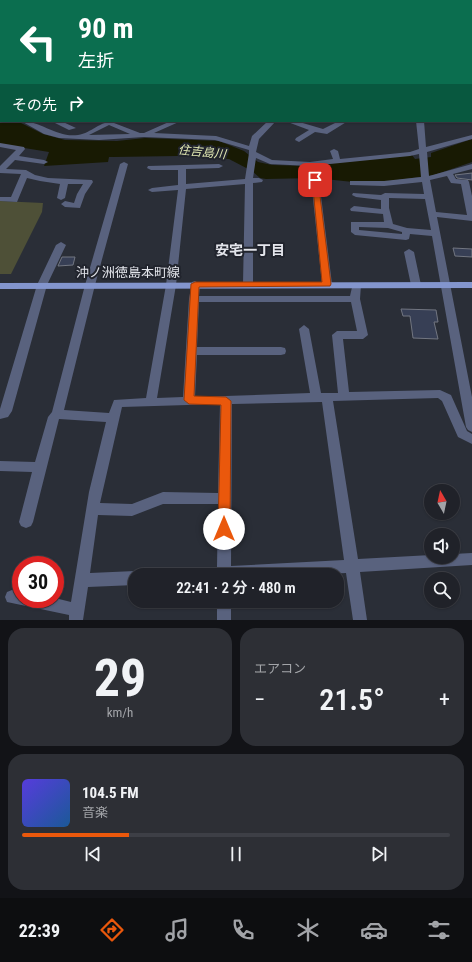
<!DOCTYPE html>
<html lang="ja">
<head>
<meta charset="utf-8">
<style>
	body { margin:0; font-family:"Roboto Condensed","Noto Sans JP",sans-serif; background:#2d2f35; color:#f1f3f6; height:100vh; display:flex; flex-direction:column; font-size:15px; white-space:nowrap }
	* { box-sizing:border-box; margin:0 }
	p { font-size:13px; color:#a2a4a8 }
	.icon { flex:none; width:22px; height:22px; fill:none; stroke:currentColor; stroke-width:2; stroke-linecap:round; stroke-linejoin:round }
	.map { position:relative; height:620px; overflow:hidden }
	.sheet { display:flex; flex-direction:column; gap:8px; padding:8px; background:#121317; flex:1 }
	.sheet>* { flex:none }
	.top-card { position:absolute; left:0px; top:0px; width:472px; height:122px; box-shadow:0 1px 3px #0004,0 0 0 1px #3d3f46; background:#0b6e4f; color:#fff; overflow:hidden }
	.needle { width:26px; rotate:351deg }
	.tools { position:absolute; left:424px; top:484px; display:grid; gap:8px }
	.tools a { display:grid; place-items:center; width:36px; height:36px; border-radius:50%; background:#202229; box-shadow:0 1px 3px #0004,0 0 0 1px #3d3f46; font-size:20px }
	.speed { position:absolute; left:12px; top:556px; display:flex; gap:8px; font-size:20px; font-weight:700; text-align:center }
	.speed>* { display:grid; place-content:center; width:52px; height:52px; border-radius:50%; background:#202229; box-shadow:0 1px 3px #0004,0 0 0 1px #3d3f46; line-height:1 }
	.speed .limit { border:6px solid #d22; background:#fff; color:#111 }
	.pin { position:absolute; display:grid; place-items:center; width:34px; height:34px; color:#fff; margin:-17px; border-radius:8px; box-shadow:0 2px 6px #0006 }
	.me { position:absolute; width:44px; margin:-22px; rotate:0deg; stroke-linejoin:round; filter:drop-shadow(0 0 3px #0008) }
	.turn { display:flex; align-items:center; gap:14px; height:84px; padding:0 12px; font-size:18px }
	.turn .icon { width:52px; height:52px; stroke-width:2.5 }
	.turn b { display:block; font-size:28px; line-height:34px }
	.then { display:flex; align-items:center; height:38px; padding:0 12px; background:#0003; gap:8px; font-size:15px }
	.big { font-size:30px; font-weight:600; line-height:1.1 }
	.sheet .card { flex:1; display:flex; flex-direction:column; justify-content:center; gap:6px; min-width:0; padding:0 14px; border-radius:16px; background:#2d2f35 }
	.sheet .dial { align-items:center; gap:0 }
	.dial b { font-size:52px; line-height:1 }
	.song { display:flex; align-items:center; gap:12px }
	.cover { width:48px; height:48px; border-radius:6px; background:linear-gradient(135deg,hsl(250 70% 55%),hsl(210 70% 35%)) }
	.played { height:4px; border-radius:2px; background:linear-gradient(90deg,#ea580c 25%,#3d3f46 25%) }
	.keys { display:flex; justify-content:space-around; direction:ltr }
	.heat { display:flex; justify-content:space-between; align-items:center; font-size:22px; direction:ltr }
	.sheet .tiles { flex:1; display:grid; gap:8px; grid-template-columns:1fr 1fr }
	.card:last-child { grid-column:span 2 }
	.trip { position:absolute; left:128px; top:568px; width:216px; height:40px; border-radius:16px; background:#202229; box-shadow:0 1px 3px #0004,0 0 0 1px #3d3f46; font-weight:600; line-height:40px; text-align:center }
	.menu { display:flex; height:64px; justify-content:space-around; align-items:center; background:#0d0e10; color:#a2a4a8 }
	.menu .icon { width:28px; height:28px }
	.menu .active { color:#ea580c }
	.menu b { font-size:18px; color:#f1f3f6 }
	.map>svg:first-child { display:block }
	.green { fill:#4e5037 }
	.water { fill:#181a03 }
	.building { fill:#373f55; stroke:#727681 }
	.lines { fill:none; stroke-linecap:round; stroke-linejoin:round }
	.minor { fill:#59627e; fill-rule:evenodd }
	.major { fill:#8395cd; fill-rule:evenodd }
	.route { fill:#ea580c; stroke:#983908 }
	.labels { text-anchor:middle; stroke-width:4; stroke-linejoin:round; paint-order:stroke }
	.far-water-label { font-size:12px; font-style:italic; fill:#e3eab4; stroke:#21242d }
	.street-label { font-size:13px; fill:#e3e5eb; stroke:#21242d }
	.neighbourhood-label { font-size:14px; font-weight:bold; fill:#e3e5eb; stroke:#21242d }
</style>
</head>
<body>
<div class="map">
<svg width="472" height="620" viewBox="0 0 472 620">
	<rect width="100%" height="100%" fill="#2a2e37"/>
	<path class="green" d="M0 201 43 203 42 212 11 274H0Z"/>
	<path class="water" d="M0 120 17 121 43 134 65 140 117 141 145 138 219 141 244 151 258 162 272 165 304 166 412 155 415 159 431 157V153L472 139V162L434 175 383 182H353L315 178 266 179 260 178 252 171 229 159 178 156 113 157H109L108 162 44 166 49 152 0 144Z"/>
	<path class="building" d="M472 173V180L457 178 455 175Z
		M453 248 472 249V257L455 256Z
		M62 257H75L73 265 58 266Z
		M401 309 436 310 438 322H434L438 339 413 338 410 316H403Z"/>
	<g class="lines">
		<path class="minor" d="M0 0 3 1H1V4Z
			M27 0H39L40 1H28Z
			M129 0H135L128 1Z
			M141 0H147V1H141Z
			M185 0H192L193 1H186Z
			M340 0H346V1H340Z
			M388 0H394L387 1Z
			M406 0H412V1H406Z
			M435 0H441V1H435Z
			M461 0H467V1H461Z
			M471 9H472V13H471Z
			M1 17V21L0 22V18Z
			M471 19H472V23H471Z
			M471 30 472 31V35L471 34Z
			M0 33H1V37H0Z
			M471 41H472V46H471Z
			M0 46H1V50H0Z
			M471 49H472V54H471Z
			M0 83H1L0 88Z
			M0 94H1V98H0Z
			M0 115H1V119H0Z
			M21 121C41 121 57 138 78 135 92 133 99 121 116 121L114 123 140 133H144L171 121H181L154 133 216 136 249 146 252 136 268 121H276L259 139 256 152 272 160 310 162 333 159 330 151 334 149 338 151 340 159 410 152 419 149 416 121H424L426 147 472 135V139L427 152 429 176 472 164V169L453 174 456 179 468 180 469 182 472 196V221L437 217 472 397V432L468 430 466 427 432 236 410 234 409 239 406 240 355 235 351 232V222H384L383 214 351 211 350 209 354 206 381 209V200L356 197 352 195 353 193 381 195 385 193 424 194 422 182 384 186 350 185V181H384L421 177 419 154 410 156 310 166 270 164 256 158 253 178H259L263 180 262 182 253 183V284L248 287 243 284 245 184 186 189 176 285 157 398 183 397 189 299 192 282 195 281 200 284 199 296H350L353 283H359L361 285 360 299 368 335 363 339H343L349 392 440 390 451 395 467 431 472 434V444L458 437 442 401 438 398 333 401 358 559 431 555V557H453V554L472 553V565L360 572 367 620H353L346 573 307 575H186L188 570 193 568 217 567 218 504H163L132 516 98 515 90 573 135 571 141 575H135V585L88 587 83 620H69V615L7 602 5 597 7 592 12 590 21 592V599L55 598 71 602 89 492 106 422 59 419 33 522 31 526 26 528 21 526 19 522 32 472 0 471V461L35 462 48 417 52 412 85 285 120 164 124 162 128 164 95 285 64 410 109 413 114 400 146 398 166 285 178 190 152 192 148 190 152 188 178 185V170H151L147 168 148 166 219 164 223 166 219 168 186 169V184L245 179 249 153V150L215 140 144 137 99 140 59 138 44 134ZM109 125 130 134 89 135ZM447 176 451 183 461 184 467 215 436 212 430 180ZM389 198 425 199 431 230 407 228 393 224 389 208ZM359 227 388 228 402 232V234L359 230ZM199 302H351L357 331H337L332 335 338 393H321L309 329 304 325 299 329 310 393 195 397 197 355H281L285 354 286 351 285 348 281 347H197ZM322 402 344 560 231 566 232 404ZM220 404 218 493 163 492 132 504 100 503 122 407Z
			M51 121H61L76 128 69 130Z
			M285 121H296L323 129 339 121H348L327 134 315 132 299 142 295 140 296 138 309 130Z
			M0 143 24 147 25 149 19 156 44 160 48 162 44 164 15 160 6 169 26 170 35 175 48 178 92 180 93 182 85 194 80 208 65 207 61 204 65 201 74 203 77 194 83 184H68L65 198 61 200 57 198 60 184 40 181 27 178 17 202 0 201V197H11L21 174 0 173V166L16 150 0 147Z
			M312 178H315L319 180 332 284 327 287 322 284 311 180Z
			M61 242 66 245 47 285 12 411 8 417 0 419V409L37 285 56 245Z
			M409 249 414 252 421 285 416 288 411 285 404 252Z
			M217 601H231V620H217Z"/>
		<path class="major" d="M472 282V288L0 289V283Z"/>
	</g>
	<path class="route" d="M312 178 318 180 331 284 330 286 199 287 194 396 226 397 231 401 230 529 228 533 224 534 220 533 218 529 221 405 189 404 184 400 191 284 195 282H322Z"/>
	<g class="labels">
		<g class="far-water-label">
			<text transform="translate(202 152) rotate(6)" y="4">住吉島川</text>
		</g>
		<g class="street-label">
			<text x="128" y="277">沖ノ洲徳島本町線</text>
		</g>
		<g class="neighbourhood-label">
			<text x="250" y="255">安宅一丁目</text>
		</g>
	</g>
</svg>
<div class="tools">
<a><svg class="needle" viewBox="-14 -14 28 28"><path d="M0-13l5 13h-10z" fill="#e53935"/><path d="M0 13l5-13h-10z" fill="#a2a4a8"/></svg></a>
<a><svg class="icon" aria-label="sound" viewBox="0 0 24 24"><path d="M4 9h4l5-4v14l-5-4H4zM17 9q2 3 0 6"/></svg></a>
<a><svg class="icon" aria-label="search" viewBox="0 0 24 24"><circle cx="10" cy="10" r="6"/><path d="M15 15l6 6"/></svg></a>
</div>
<div class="speed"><div class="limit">30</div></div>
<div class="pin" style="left:315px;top:180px;background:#d93025"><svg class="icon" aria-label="arrive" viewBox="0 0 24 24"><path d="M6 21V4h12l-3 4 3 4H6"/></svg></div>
<svg class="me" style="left:224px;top:529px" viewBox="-20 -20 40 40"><circle r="19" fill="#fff"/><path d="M0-13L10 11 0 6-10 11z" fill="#ea580c"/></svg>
<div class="trip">22:41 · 2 分 · 480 m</div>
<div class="top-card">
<div class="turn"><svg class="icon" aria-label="left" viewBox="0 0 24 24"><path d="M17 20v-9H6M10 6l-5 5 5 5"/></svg><div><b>90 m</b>左折</div></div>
<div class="then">その先<svg class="icon" aria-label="right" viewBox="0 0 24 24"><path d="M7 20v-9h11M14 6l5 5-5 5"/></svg></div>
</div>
</div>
<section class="sheet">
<div class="tiles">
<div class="card dial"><b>29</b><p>km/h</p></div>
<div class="card"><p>エアコン</p>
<div class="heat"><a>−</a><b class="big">21.5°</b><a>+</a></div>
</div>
<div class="card">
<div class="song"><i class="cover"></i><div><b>104.5 FM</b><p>音楽</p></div></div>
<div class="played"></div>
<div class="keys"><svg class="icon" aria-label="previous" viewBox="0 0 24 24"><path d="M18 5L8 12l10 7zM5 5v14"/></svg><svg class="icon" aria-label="pause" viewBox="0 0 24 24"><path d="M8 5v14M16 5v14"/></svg><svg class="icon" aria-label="next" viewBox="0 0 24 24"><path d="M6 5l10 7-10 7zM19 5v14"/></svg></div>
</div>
</div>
</section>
<nav class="menu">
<b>22:39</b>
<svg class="icon active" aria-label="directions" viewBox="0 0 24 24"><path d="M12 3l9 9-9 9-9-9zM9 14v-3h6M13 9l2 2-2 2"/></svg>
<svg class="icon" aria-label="music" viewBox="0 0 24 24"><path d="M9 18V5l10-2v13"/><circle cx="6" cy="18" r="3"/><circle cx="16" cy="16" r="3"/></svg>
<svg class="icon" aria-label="phone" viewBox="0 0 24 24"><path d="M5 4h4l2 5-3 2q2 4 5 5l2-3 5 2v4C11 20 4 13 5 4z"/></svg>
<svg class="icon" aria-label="climate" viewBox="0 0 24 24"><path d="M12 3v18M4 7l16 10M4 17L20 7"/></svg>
<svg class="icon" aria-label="car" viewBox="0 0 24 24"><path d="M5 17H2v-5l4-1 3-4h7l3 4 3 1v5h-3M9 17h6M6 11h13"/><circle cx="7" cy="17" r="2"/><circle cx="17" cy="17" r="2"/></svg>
<svg class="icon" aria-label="filters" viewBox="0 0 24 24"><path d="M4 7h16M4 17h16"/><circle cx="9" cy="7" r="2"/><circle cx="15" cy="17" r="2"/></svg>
</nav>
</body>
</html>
